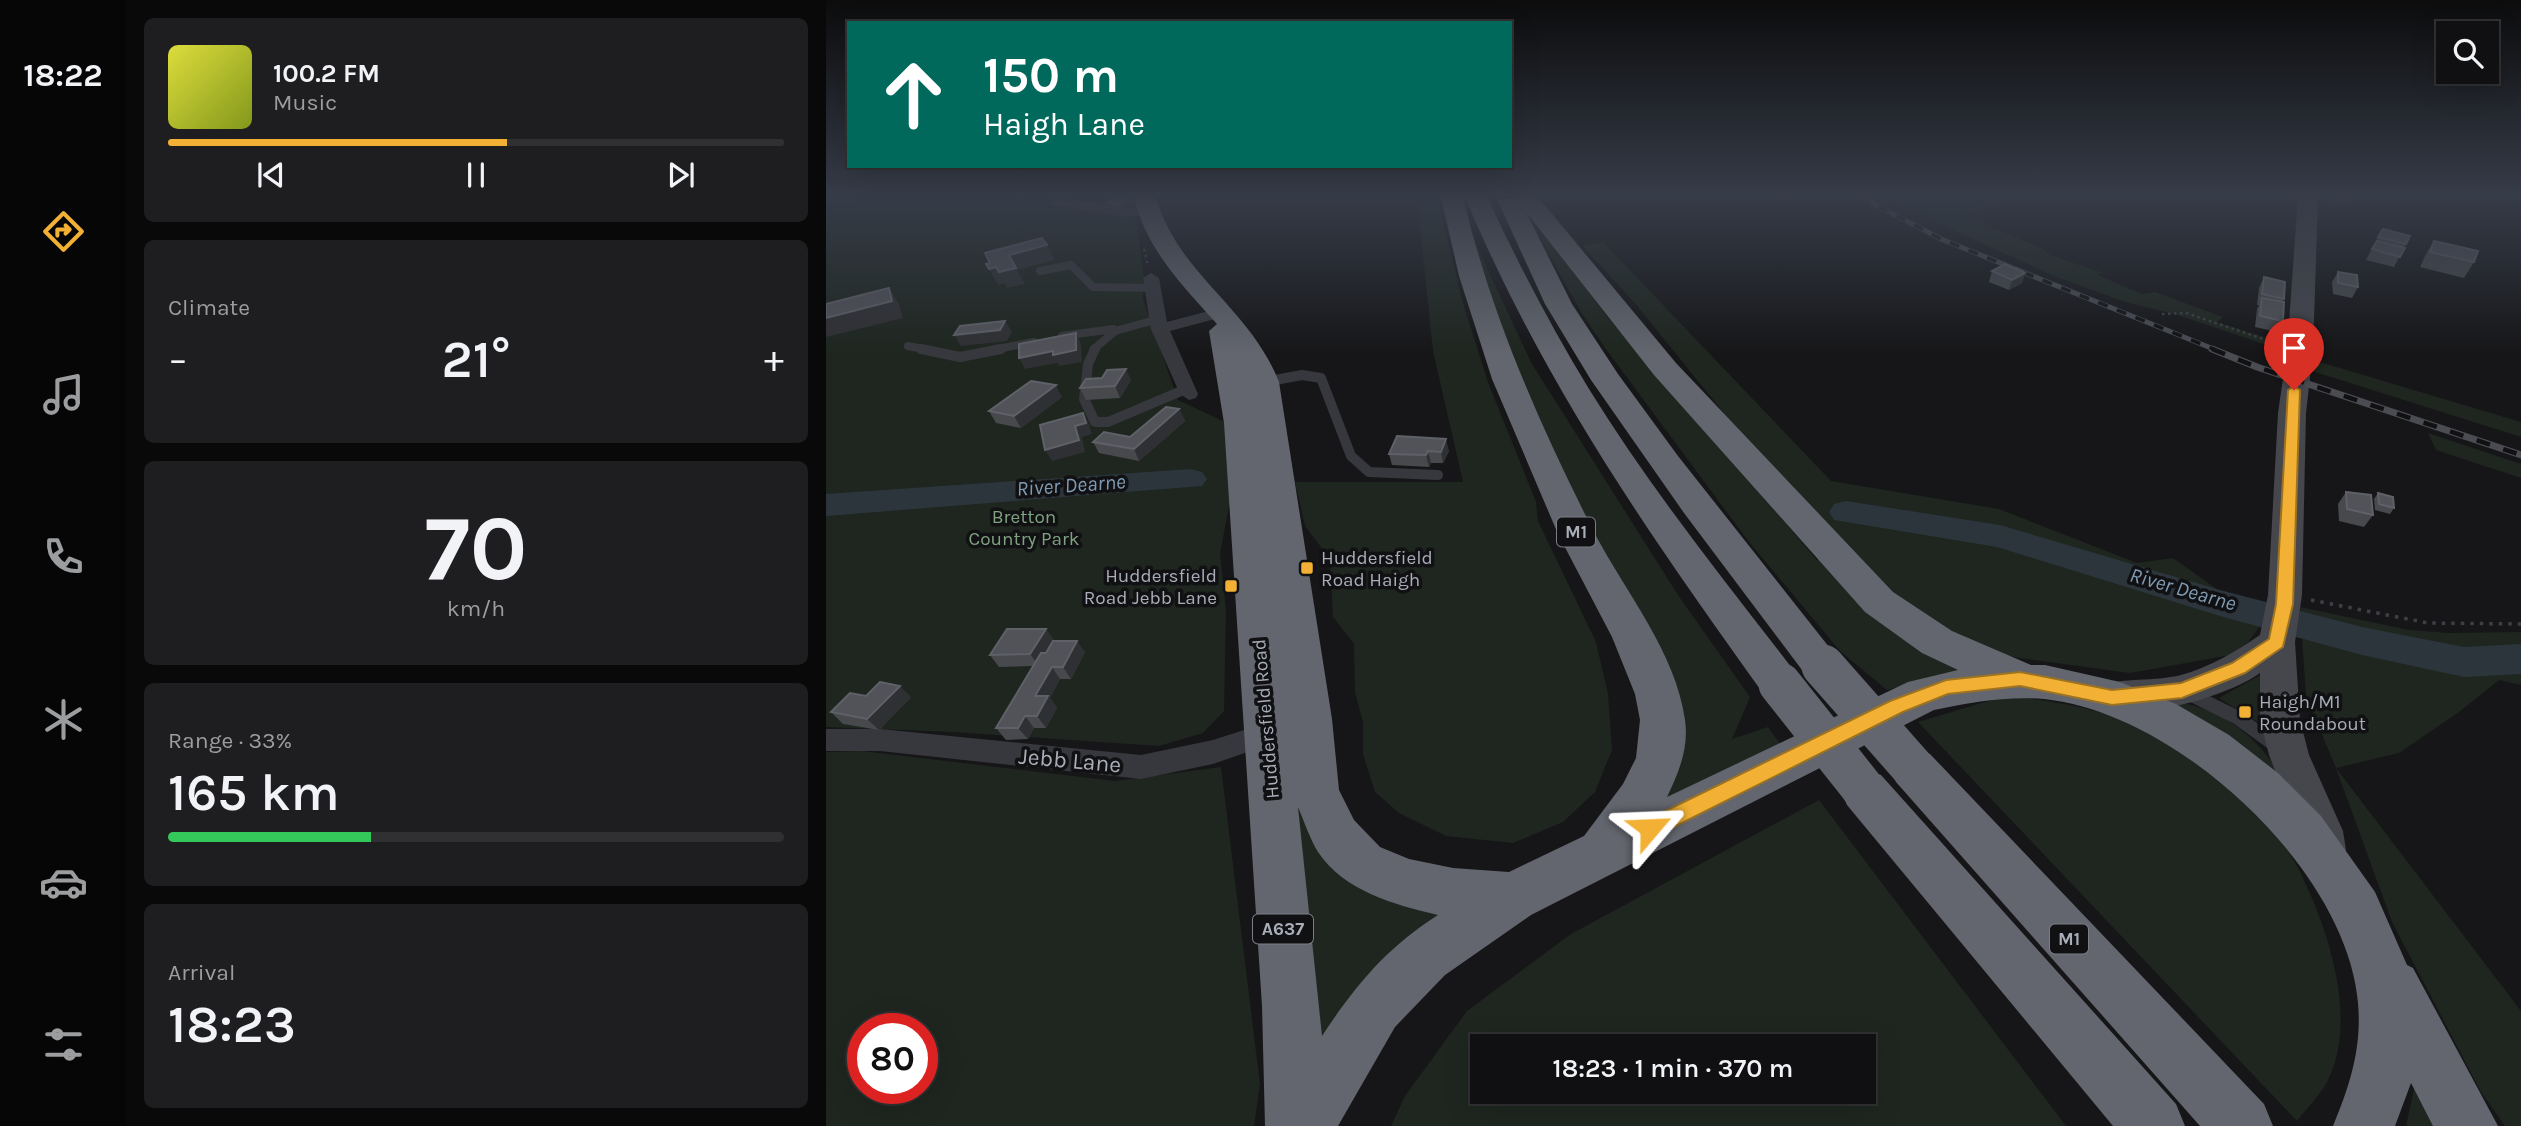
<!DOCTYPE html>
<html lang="en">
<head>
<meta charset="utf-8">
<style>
	body { margin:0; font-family:Karla,sans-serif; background:#1e1e20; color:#f1f3f6; height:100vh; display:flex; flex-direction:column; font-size:26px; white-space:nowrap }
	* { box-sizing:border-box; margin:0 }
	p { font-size:23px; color:#9c9d9f }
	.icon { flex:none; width:38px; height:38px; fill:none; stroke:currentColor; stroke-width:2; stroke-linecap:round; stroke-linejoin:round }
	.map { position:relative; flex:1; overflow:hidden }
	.drawer { display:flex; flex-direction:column; gap:18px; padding:18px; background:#09090a; width:700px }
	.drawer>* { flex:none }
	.banner { position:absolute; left:21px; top:21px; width:665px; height:147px; border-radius:0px; box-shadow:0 7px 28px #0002,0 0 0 2px #303032; background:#00695c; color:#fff; overflow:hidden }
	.tools { position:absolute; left:1610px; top:21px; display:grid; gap:14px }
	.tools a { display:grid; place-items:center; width:63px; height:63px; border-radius:0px; background:#101012; box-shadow:0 7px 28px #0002,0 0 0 2px #303032; font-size:35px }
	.speed { position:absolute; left:21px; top:1013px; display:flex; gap:14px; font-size:35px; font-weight:700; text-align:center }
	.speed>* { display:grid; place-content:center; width:91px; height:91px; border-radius:50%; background:#101012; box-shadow:0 7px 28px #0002,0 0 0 2px #303032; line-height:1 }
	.speed .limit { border:10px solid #d22; background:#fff; color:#111 }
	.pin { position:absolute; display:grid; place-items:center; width:60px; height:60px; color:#fff; margin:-72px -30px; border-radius:50% 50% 50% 0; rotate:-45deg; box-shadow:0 0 7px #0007 }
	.pin .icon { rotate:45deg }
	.me { position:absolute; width:77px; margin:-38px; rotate:64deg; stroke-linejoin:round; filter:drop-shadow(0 0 5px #0008) }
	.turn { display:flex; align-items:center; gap:24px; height:147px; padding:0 21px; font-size:32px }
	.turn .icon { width:91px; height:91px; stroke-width:2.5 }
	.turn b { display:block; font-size:49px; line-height:60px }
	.big { font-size:52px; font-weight:600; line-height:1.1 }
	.drawer .tile { flex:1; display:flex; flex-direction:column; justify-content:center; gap:10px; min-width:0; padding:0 24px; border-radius:10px; background:#1e1e20 }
	.drawer .dial { align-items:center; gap:0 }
	.dial b { font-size:91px; line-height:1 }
	.song { display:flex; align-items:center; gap:21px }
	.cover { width:84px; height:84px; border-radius:10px; background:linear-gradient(135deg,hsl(60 70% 55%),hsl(70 70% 35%)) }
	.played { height:7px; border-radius:4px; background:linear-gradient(90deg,#f2b134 55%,#303032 55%) }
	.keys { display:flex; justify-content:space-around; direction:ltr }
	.heat { display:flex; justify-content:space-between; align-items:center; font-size:38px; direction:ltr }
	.charge { height:10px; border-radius:5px; background:linear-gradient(90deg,#34c759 33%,#303032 0) }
	.trip { position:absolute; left:644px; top:1034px; width:406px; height:70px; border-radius:0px; background:#101012; box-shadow:0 7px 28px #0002,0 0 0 2px #303032; font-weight:600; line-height:70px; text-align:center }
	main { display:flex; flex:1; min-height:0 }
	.tab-bar { display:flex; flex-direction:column; width:126px; justify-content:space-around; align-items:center; background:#060607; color:#9c9d9f }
	.tab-bar .icon { width:49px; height:49px }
	.tab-bar .selected { color:#f2b134 }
	.tab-bar b { font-size:32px; color:#f1f3f6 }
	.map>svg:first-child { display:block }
	.green { fill:#1e261f; fill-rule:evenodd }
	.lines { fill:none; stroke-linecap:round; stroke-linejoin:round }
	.river { fill:#2c353c; fill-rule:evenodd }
	.path-far1 { stroke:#3d3f44; stroke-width:2.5; stroke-dasharray:2.5 3.5; stroke-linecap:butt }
	.path { stroke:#3d3f44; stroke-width:3.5; stroke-dasharray:3.5 6; stroke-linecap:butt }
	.lane-far2 { stroke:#37383d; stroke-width:8 }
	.lane-far1 { stroke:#37383d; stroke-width:10 }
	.lane { stroke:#37383d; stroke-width:14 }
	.street { fill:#37383d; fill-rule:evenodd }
	.secondary { fill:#45474d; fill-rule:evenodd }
	.highway { fill:#63666e; fill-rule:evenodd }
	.rail-far1-casing { stroke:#4a4c52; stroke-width:5 }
	.rail-casing { stroke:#4a4c52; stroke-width:7 }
	.rail-far1 { stroke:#111113; stroke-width:3.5; stroke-dasharray:10; stroke-linecap:butt }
	.rail { stroke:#111113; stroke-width:4.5; stroke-dasharray:14; stroke-linecap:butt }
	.highway-bridge { stroke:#63666e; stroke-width:43 }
	.wall { fill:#47494d }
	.shaded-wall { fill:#2f3033 }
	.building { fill:#525359; stroke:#5f6168; stroke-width:2 }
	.route { fill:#f2b134; stroke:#9d7322; stroke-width:2 }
	.poi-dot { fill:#f2b134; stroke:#111113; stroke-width:2.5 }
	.labels { text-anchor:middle; stroke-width:7; stroke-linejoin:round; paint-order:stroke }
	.shield { fill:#111113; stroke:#7b7e86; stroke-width:2 }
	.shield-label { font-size:18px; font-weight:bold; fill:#a8adb8 }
	.park-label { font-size:19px; fill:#7fa381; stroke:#111113 }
	.poi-label { font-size:19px; fill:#a8adb8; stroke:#111113; text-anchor:start }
	.street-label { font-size:19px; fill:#a8adb8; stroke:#111113 }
	.water-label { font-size:21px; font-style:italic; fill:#7f9bb3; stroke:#111113 }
	.near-street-label { font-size:23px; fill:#a8adb8; stroke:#111113 }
</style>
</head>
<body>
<main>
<nav class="tab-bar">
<b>18:22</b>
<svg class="icon selected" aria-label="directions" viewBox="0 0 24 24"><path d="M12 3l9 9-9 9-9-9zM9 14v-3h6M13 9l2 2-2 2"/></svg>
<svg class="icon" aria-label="music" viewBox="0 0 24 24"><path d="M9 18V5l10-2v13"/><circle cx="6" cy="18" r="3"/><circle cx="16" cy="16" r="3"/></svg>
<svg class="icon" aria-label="phone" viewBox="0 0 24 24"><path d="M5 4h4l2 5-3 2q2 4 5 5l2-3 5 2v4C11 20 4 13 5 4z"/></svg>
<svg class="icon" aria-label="climate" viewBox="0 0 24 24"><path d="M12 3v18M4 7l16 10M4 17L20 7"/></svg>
<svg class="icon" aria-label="car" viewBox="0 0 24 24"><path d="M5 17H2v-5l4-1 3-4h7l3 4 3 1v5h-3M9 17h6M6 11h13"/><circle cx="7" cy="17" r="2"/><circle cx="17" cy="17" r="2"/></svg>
<svg class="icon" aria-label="filters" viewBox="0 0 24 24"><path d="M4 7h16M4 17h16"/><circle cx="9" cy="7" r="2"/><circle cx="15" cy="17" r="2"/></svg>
</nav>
<section class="drawer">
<div class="tile">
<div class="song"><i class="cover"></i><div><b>100.2 FM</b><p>Music</p></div></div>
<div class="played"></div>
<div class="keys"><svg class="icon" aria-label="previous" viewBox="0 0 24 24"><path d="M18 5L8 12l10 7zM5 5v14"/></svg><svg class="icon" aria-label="pause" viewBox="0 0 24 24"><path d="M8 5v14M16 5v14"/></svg><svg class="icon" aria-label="next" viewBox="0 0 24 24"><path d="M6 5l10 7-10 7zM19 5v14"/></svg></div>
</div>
<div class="tile"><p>Climate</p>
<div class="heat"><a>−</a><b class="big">21°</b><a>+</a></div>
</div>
<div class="tile dial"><b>70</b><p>km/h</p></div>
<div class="tile"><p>Range · 33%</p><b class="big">165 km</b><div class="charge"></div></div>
<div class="tile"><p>Arrival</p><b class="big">18:23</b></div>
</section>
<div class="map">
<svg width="1695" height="1126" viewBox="0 0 1695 1126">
	<rect width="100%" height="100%" fill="#161618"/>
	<path class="green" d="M0 197H307L318 276 317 299 352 400 399 422 404 501 394 554 400 610 398 711 377 733 333 746 127 732 0 727Z
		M591 197H611L636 300 663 385 710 502 712 521 770 642 782 694 786 750 769 792 737 822 687 843 620 836 573 813 549 792 537 754V722L529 693 528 644 507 617 504 559 479 526 469 482H637L607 351Z
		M1055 197H1189L1139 216 1217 249 1224 255 1277 273 1271 275 1316 294 1329 292 1397 317 1391 322 1463 345 1461 352 1352 315 1299 302 1228 276Z
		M697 208 700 209 783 319 991 560H998L1151 675 1104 679 1061 690 1014 651 923 542 779 348 755 312Z
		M644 232 706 364 852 595 924 697 906 739 942 727 957 748 827 811 839 774 703 412Z
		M777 242 1005 481 1173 509 1311 563 1347 558 1437 622 1423 641 1405 655 1304 673 1193 658 1126 643 1081 614 910 428 812 307 757 246Z
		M1487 360 1695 422V437L1483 370Z
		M1602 433 1695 464V478L1610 450Z
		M1474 607 1583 630 1623 633 1695 632V685L1673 680 1633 712 1573 753 1510 768 1695 1011V1126H1679L1655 1092 1566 922 1510 768 1480 696Z
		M1438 673 1441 728 1393 698Z
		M1179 696C1233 701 1285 710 1332 736 1356 749 1391 773 1410 791 1433 813 1459 842 1473 870 1502 928 1534 1022 1500 1084 1492 1097 1480 1109 1471 1121L1092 722Z
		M1339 702C1394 701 1447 747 1464 797Z
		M458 749 472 795 631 911 483 1065Z
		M36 751 289 781 395 767 434 1084 428 1126H0V752ZM37 1029H96V1088H37Z
		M993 800 1240 1126H565L579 1096 641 1011 745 934ZM656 1046H1038V1092H656Z
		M1592 1070 1619 1126H1580Z"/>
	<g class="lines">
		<path class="river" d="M365 469 376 472 381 479 376 486 0 516V494Z
			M1020 501 1174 525 1394 590 1536 627 1638 647 1695 644V674L1638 677 1536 655 1394 616 1171 547 1008 520 1003 512 1008 504Z"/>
		<path class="path-far1" d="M1146 211 1183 197
			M318 249 322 266
			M1336 314 1360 313 1452 344"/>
		<path class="path" d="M1485 600 1602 623 1695 624"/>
		<path class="lane-far2" d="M230 197 229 201 300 213 321 210
			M214 271 245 265 267 287 326 288
			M236 336 287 329
			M82 346 103 350
			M166 350 208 342
			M267 350 289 331 329 320"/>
		<path class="lane-far1" d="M95 349 134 357 175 349
			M269 349 262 364 258 399 269 422H282L360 389
			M438 382 476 375 495 378 525 456 543 472 612 475"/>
		<path class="lane" d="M1360 692 1412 718 1452 747"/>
		<path class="street" d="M325 273 333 278 341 322 394 308 402 313 400 316 344 331 372 394 370 398 363 400 354 394 325 329 317 278Z
			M446 721 456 724 460 732 456 740 387 764 315 779 54 751H0V729H54L315 755 387 740Z"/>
		<path class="secondary" d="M1472 197H1492L1487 351 1480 413 1476 595 1469 642 1474 720 1483 755 1517 831 1520 850 1514 864 1498 870 1482 864 1476 850 1473 831 1443 755 1434 720V673C1399 698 1313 721 1272 708L1267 697 1272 686C1299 677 1328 682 1355 675 1384 667 1409 652 1434 635L1442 595 1452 413 1461 351Z"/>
		<path class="highway" d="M308 197H330C352 275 423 306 453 382L506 719 513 790 528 820 554 847 583 859 627 868 683 872 758 836 797 784 810 758 814 720 809 694 786 637 732 534 666 379 633 276 615 197H637C665 315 714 426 769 534 800 593 850 653 859 720 863 748 853 772 841 797L1082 682 1132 670 1096 653 1039 612 828 375 700 212 746 304 792 374 852 456 1018 666 1012 678 997 683 982 678 858 513 765 380 719 304 671 199 712 197 850 363 1067 592 1126 631 1205 665H1219L1294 682 1350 704 1403 735 1452 773 1495 816 1549 892 1581 965 1587 968 1672 1126H1607L1585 1083 1569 1126H1507C1524 1085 1536 1048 1532 1003 1521 869 1350 712 1218 699 1180 696 1145 702 1108 710L705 915 619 975 569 1027 512 1126H439L436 1006 398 423 383 331 391 324C356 285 320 249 308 197ZM472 807C478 821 484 839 492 852 518 891 569 905 612 915 560 948 529 986 496 1036Z
			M639 197H661C692 263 725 327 763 389 824 488 898 580 969 672L976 684 969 696 954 701 939 696C822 533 717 383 639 197Z
			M1087 748 1104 754 1438 1104 1447 1126H1374L1070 782 1063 768 1070 754Z
			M1038 769 1055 775 1350 1104 1359 1126H1287L1021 805 1014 790 1021 775Z"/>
		<defs>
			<path id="rail-far1" d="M1035 197 1115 239 1390 350"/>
			<path id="rail" d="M1386 349 1431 367 1695 455"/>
		</defs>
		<use href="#rail-far1" class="rail-far1-casing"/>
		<use href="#rail" class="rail-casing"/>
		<use href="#rail-far1" class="rail-far1"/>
		<use href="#rail" class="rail"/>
		<path class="highway-bridge" d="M997 666 1087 768
			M954 684 1038 790"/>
	</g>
	<path class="wall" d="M1506 197H1527L1523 204 1507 202Z
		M281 202H307L296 208 283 206Z
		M1584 236 1568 267 1540 260 1552 237Z
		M1608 241 1648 262 1638 278 1594 267 1599 256Z
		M1166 271 1199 273 1196 283 1183 290 1163 282Z
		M1512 272 1532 287 1526 298 1507 294 1506 282Z
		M1438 277 1458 299 1456 302 1457 321 1451 332 1429 327 1431 309 1433 305H1431L1433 288Z
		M305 380 294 398 260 400 254 388Z
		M236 397 195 428 170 423 163 411Z
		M353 409 359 421 313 461 273 453 267 442 304 437Z
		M571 436 623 451 617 463H605L603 467 566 465 563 454Z
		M1520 492 1547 515 1538 527 1513 521 1512 504Z
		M1552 493 1568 508 1564 514 1549 510 1548 499Z
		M228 641 259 652 245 679H234L224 698 231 708 220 728H208L202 739 180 740 170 728 207 666 173 667 164 655Z
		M40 696 85 697 53 730 17 724 5 712Z"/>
	<path class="shaded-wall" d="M305 197 307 202 296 208 294 203Z
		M221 245 228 260 191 270 199 284 181 288 173 272 183 255Z
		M170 267 179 283 172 285 163 269Z
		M1199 273 1196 283 1183 290 1186 280Z
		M63 288 73 304 77 318 0 337V318Z
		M179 321 186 332 181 341 135 346 128 335Z
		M250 333 255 344 256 362 233 366 231 363 199 369 193 358Z
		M300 369 305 380 294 398 289 386Z
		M230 385 236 397 195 428 188 416Z
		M353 409 359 421 313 461 308 449Z
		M257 413 263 424 266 434 256 437 259 452 226 461 219 450 249 426Z
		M620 439 623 451 617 463 615 452Z
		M602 451 605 463 603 467 600 455Z
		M220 629 229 641 213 666 204 654Z
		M251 641 259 652 245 679 237 667Z
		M226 667 234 679 224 698 231 708 220 728 211 716 209 696Z
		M74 686 85 697 53 730 41 719Z
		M199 716 208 728 202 739 192 728Z"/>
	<path class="building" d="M288 197H304L294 203 281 202Z
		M1557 229 1584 236 1580 244 1552 237Z
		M216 238 221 245 183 255 190 268 173 272 170 267 163 269 160 264 164 263 159 253Z
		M1551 241 1579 248 1574 257 1546 249Z
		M1608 241 1652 251 1648 262 1604 252Z
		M1179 264 1199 273 1186 280 1166 271Z
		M1512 272 1531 275 1532 287 1512 283Z
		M1438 277 1459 282 1458 299 1436 294Z
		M63 288 66 301 0 318V304Z
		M1436 298 1458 302 1457 321 1434 316Z
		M179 321 174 330 128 335 134 326Z
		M250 333V350L227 355V351L193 358V344Z
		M300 369 289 386 254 388 260 379 276 378 281 370Z
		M205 381 230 385 188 416 163 411Z
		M340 407 353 409 308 449 267 442 278 432 304 437Z
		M257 413 260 423 249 426 253 440 219 450 214 425Z
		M571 436 620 439 615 452 602 451 600 455 563 454Z
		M1520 492 1545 495 1547 515 1521 509Z
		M1552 493 1567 497 1568 508 1553 504Z
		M181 629H220L204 654 164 655Z
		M227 641H251L237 667H226L209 696H222L211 716H199L192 728H170L215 653H220Z
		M54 682 74 686 41 719 5 712 24 693 40 696Z"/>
	<linearGradient id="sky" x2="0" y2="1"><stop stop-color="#0c0c0d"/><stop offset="0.55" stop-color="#363c48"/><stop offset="1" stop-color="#363c48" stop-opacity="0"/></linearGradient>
	<rect width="1695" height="355" fill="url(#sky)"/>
	<path class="route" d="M1468 386 1474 390 1467 604 1457 647 1419 673 1356 698 1286 705 1194 686 1122 694 1077 712 832 835 824 837 817 835 814 828 817 822 1064 701 1120 680 1194 672 1286 690 1355 683 1406 663 1443 639 1450 604 1462 390Z"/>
	<g class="poi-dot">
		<rect x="474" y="561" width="14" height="14" rx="3.5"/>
		<rect x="398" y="579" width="14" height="14" rx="3.5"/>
		<rect x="1412" y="705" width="14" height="14" rx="3.5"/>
	</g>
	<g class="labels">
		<g class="shield">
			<rect x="731" y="517.5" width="38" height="29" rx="5"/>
			<rect x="427" y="914.5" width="60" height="29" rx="5"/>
			<rect x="1224" y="924.5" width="38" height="29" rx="5"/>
		</g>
		<g class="shield-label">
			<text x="750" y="538">M1</text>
			<text x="457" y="935">A637</text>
			<text x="1243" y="945">M1</text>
		</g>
		<g class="park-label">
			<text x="198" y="523">Bretton<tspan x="198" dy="22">Country Park</tspan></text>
		</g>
		<g class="poi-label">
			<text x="495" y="564">Huddersfield<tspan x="495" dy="22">Road Haigh</tspan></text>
			<text x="391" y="582" text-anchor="end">Huddersfield<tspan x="391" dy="22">Road Jebb Lane</tspan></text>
			<text x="1433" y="708">Haigh/M1<tspan x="1433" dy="22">Roundabout</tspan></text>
		</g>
		<g class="street-label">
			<text transform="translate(439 719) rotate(-95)" y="7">Huddersfield Road</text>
		</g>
		<g class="water-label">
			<text transform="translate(245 485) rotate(-4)" y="7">River Dearne</text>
			<text transform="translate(1357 589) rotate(16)" y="7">River Dearne</text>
		</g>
		<g class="near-street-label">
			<text transform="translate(244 760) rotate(5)" y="8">Jebb Lane</text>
		</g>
	</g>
</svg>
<div class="tools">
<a><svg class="icon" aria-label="search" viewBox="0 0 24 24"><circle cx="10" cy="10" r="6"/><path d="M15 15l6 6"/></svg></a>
</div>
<div class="speed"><div class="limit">80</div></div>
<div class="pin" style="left:1468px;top:390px;background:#d93025"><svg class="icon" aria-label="arrive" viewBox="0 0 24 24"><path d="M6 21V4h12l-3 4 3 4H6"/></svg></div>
<svg class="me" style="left:824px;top:828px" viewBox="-20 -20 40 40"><path d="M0-17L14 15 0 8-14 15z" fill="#f2b134" stroke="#fff" stroke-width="4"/></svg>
<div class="trip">18:23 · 1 min · 370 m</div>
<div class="banner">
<div class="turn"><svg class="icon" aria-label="ahead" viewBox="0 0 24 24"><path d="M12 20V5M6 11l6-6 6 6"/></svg><div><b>150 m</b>Haigh Lane</div></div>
</div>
</div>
</main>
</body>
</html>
